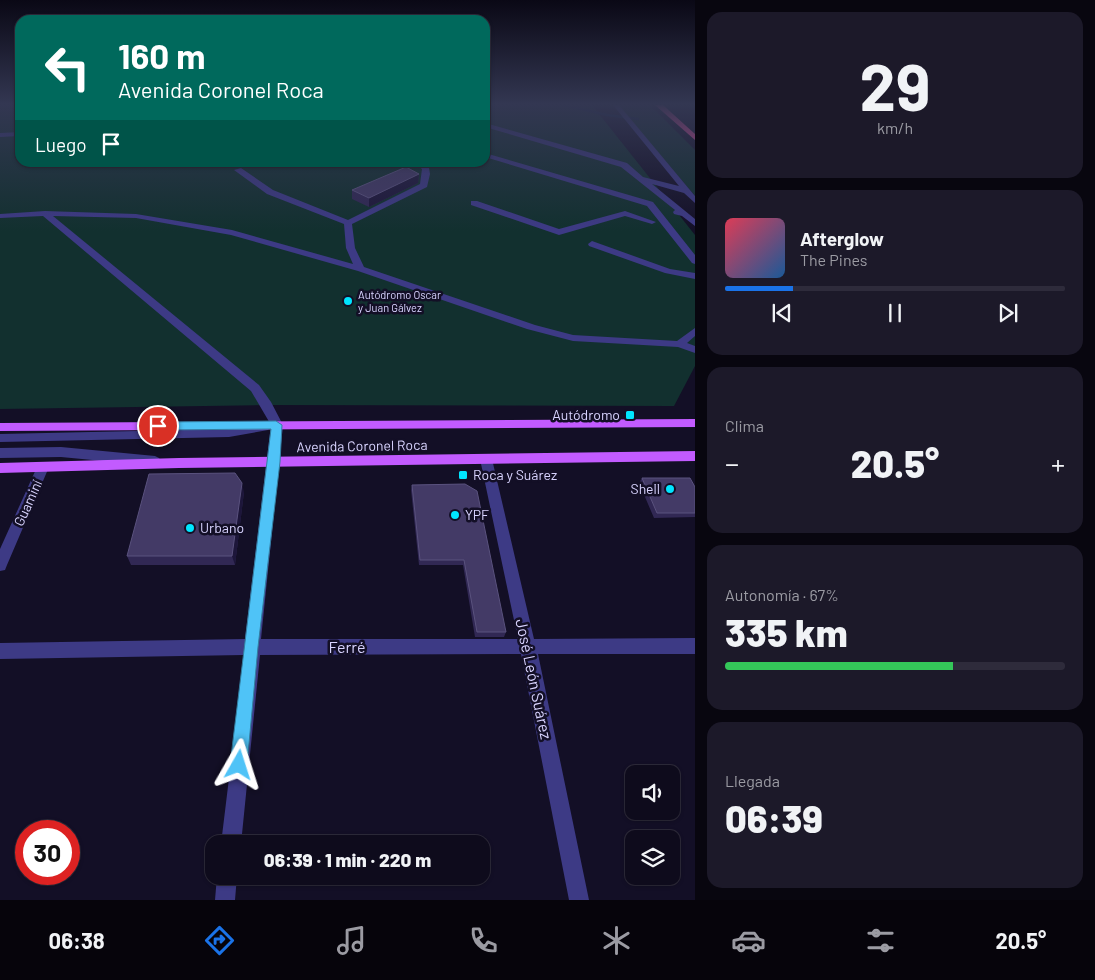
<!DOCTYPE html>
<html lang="es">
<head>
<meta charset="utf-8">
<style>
	body { margin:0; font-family:Barlow,sans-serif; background:#1c1929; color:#f1f3f6; height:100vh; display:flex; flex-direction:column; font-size:19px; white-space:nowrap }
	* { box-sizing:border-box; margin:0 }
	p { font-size:16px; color:#9b9ba3 }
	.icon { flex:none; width:28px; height:28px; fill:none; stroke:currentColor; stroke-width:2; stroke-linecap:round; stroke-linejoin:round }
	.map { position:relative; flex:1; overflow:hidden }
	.side { display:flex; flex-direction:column; gap:12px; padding:12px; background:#08060f; width:400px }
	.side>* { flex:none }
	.top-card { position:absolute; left:15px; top:15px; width:475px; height:152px; border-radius:15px; box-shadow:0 1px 4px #0004,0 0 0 1px #2e2b3b; background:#00695c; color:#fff; overflow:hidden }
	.controls { position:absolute; left:625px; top:765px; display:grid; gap:10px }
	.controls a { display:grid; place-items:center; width:55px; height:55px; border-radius:10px; background:#0e0b1c; box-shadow:0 1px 4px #0004,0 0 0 1px #2e2b3b; font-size:25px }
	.speed { position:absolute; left:15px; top:820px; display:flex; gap:10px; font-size:25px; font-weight:700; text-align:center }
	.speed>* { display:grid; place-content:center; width:65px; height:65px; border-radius:50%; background:#0e0b1c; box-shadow:0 1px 4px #0004,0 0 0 1px #2e2b3b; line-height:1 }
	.speed .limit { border:8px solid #d22; background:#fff; color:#111 }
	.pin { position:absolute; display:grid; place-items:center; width:42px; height:42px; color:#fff; margin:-21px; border:2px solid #fff; border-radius:50%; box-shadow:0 1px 5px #0007 }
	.me { position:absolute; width:55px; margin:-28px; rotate:6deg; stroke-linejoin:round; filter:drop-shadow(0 0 4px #0008) }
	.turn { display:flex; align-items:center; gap:18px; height:105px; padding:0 20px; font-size:22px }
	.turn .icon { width:65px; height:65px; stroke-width:2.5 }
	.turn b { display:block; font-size:35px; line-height:42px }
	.then { display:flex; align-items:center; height:48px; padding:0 20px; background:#0003; gap:10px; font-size:19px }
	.big { font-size:38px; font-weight:800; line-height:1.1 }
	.side .card { flex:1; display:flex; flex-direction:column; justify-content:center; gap:8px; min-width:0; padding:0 18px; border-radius:15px; background:#1c1929 }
	.side .dial { align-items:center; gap:0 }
	.dial b { font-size:65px; line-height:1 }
	.song { display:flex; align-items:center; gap:15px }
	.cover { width:60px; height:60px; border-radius:8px; background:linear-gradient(135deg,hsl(350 70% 55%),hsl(210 70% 35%)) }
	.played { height:5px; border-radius:2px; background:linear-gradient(90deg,#1a73e8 20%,#2e2b3b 20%) }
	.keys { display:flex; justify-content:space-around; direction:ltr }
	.heat { display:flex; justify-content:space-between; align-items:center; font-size:28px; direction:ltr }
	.charge { height:8px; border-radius:4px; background:linear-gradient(90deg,#34c759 67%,#2e2b3b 0) }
	.trip { position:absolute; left:205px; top:835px; width:285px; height:50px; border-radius:15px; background:#0e0b1c; box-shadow:0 1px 4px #0004,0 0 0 1px #2e2b3b; font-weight:800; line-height:50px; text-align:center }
	.tabs { display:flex; height:80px; justify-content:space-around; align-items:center; background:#06040b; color:#9b9ba3 }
	.tabs .icon { width:35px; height:35px }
	.tabs .on { color:#1a73e8 }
	.tabs b { font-size:22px; color:#f1f3f6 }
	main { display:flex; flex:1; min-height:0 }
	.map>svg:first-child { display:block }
	.green { fill:#12302f }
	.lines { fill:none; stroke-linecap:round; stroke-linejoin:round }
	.stream { stroke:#0a1f44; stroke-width:2.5 }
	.minor { fill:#3d3a85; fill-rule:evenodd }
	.major { fill:#c25bff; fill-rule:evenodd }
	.highway { fill:#ff4fa3; fill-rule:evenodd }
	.wall { fill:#312854 }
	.shaded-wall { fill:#1d163a }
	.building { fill:#433a66; stroke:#5a527e }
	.route { fill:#4fc3f7; stroke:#337fa1 }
	.poi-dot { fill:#00e5ff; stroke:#130f26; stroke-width:2 }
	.labels { text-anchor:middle; stroke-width:5; stroke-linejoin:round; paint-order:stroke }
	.far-poi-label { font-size:11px; fill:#d9d4ff; stroke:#130f26; text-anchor:start }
	.poi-label { font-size:14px; fill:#d9d4ff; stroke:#130f26; text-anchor:start }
	.street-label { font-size:14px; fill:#d9d4ff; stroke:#130f26 }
	.near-street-label { font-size:16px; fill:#d9d4ff; stroke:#130f26 }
</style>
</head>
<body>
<main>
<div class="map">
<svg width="695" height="900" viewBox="0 0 695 900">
	<rect width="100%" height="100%" fill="#130f26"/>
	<path class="green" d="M0 105H20V162H485V105H592L695 235V366L674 406 267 405 0 409Z
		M618 105H650L695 150V196Z"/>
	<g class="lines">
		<path class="stream" d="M564 105 607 115 638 119"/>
		<path class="minor" d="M613 105H619L695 196V203L684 193 652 184 695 219V226L682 216 674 214 673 212 675 210 621 167 485 127V123L627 163 643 177 679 186Z
			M20 132V136L0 137V133Z
			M485 153 653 202 695 255V264L692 263 647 206 485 157Z
			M413 162H422L429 168 430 174 427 187 352 224 355 248 364 267 535 325 573 335 677 341 695 328V336L687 343 695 346V353L678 347 573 341 527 329 358 271 231 235 136 218 53 216 259 385 271 402 283 425 261 639H518L480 459 482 456H490L492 459 534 639 695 638V654H538L589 900H569L521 654 260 655 241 844H221L244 655 0 659V643L245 639 271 425 251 391 43 216 0 218V214L45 211 136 214 232 230 353 264 346 248 344 224 267 194 234 170 241 168 273 190 348 220 420 184 422 169Z
			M471 201H477L559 229 625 211 656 222 652 224 625 216 559 235 471 205Z
			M592 241 670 269 695 273V279L665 273 589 246 588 244Z
			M264 423 270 427 268 430 229 437 0 442V434L229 429Z
			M61 447 155 456 159 458 161 461 159 464 155 466 61 457 0 458V448Z
			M43 462 48 464 49 467 7 565 5 570 0 571V549L37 467 38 464Z
			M217 876H237L235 900H215Z"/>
		<path class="major" d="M695 419V427L0 431V423Z
			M695 451V461L179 468 0 473V463L179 458Z"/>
		<path class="highway" d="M655 105H663L695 134V140Z"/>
	</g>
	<path class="wall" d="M419 174 418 183 369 207 352 199V190Z
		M642 478 695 487V517L654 518 639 483Z
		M465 484 506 632 504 637H475L463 565H419L411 490 412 485Z
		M244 492 235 565H131L127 556Z"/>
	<path class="shaded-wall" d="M419 174 418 183 369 207V198Z
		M242 483 244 492 235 565 232 556Z"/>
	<path class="building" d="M406 167 419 174 369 198 352 190Z
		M235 473 242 483 232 556H127L149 474Z
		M642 478H690L695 487V513H657Z
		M465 484 477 491 506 632H477L464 560H420L412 485Z"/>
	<linearGradient id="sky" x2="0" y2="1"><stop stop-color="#0a0815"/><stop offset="0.45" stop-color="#333752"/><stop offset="1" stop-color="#333752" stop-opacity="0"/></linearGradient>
	<rect width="695" height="231" fill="url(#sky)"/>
	<path class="route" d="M276 421 282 425 280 462 258 647 247 765 245 771 239 773 233 771 230 765 271 429 158 430 153 426 158 422Z"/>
	<g class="poi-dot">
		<circle cx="348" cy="301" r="5"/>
		<rect x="625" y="410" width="10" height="10" rx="2.5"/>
		<rect x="458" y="470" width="10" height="10" rx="2.5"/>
		<circle cx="670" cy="489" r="5"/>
		<circle cx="455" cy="515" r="5"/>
		<circle cx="190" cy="528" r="5"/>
	</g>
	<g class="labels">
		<g class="far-poi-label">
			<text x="358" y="299">Autódromo Oscar<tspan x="358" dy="13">y Juan Gálvez</tspan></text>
		</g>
		<g class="poi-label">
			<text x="620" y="420" text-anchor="end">Autódromo</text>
			<text x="473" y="480">Roca y Suárez</text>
			<text x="660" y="494" text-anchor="end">Shell</text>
			<text x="465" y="520">YPF</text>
			<text x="200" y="533">Urbano</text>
		</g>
		<g class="street-label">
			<text transform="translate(362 446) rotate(-1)" y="5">Avenida Coronel Roca</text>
			<text transform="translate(28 503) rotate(-66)" y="5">Guaminí</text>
		</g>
		<g class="near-street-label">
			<text x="347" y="653">Ferré</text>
			<text transform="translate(534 679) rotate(78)" y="6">José León Suárez</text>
		</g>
	</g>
</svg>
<div class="controls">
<a><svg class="icon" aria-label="sound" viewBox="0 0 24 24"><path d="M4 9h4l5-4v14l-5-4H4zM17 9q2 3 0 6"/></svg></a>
<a><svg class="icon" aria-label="layers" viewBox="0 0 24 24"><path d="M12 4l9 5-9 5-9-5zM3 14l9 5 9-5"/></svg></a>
</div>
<div class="speed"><div class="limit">30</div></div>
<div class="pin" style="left:158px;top:426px;background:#d93025"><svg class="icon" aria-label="arrive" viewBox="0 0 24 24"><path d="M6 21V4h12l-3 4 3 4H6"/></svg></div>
<svg class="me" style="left:239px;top:765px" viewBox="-20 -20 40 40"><path d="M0-17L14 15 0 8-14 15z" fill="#4fc3f7" stroke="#fff" stroke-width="4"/></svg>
<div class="trip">06:39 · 1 min · 220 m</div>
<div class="top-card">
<div class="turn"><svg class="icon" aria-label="left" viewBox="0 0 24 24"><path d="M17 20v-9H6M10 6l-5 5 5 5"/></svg><div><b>160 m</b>Avenida Coronel Roca</div></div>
<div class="then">Luego<svg class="icon" aria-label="arrive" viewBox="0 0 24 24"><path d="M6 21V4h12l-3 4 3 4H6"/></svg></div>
</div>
</div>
<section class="side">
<div class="card dial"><b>29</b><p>km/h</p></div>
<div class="card">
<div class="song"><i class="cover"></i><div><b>Afterglow</b><p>The Pines</p></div></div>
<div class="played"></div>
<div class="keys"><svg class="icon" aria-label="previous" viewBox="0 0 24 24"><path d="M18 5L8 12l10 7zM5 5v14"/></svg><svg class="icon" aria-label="pause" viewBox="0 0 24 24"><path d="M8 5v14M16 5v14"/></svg><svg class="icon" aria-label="next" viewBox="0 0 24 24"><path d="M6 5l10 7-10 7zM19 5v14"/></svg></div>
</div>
<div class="card"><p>Clima</p>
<div class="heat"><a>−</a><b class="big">20.5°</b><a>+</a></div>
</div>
<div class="card"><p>Autonomía · 67%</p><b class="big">335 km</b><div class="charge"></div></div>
<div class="card"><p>Llegada</p><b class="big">06:39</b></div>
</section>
</main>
<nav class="tabs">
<b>06:38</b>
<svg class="icon on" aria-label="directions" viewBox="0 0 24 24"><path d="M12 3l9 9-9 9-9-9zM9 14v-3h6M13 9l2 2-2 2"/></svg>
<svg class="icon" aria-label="music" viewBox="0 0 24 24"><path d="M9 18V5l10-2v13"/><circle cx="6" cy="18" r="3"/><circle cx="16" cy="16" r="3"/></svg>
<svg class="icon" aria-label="phone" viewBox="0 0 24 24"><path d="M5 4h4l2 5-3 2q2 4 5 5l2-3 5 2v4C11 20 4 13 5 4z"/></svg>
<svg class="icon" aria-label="climate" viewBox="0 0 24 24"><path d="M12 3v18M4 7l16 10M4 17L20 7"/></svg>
<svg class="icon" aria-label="car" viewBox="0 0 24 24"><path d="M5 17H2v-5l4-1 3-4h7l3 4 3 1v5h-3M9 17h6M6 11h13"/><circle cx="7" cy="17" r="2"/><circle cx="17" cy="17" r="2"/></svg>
<svg class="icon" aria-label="filters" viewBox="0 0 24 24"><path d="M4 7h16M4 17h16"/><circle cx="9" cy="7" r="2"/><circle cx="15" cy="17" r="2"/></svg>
<b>20.5°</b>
</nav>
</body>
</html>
